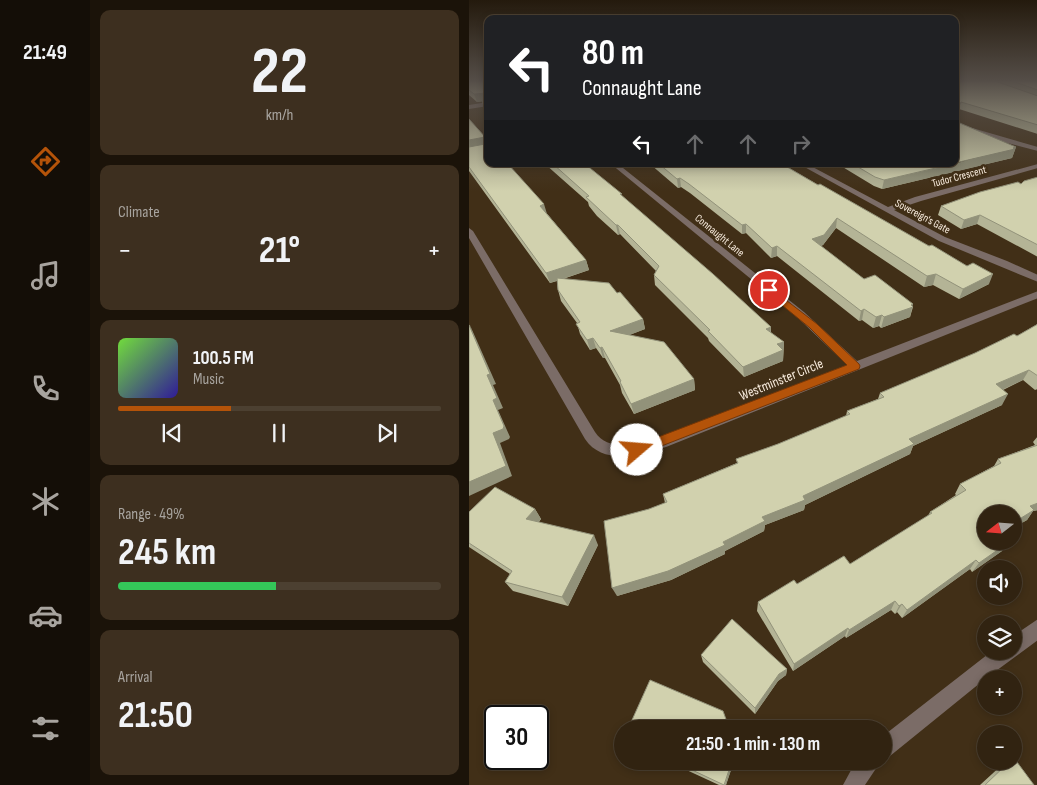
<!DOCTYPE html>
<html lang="en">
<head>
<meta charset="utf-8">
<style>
	body { margin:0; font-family:"Sofia Sans Condensed",sans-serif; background:#3d2f1f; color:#f1f3f6; height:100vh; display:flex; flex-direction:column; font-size:19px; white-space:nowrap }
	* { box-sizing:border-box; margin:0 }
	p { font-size:16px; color:#a8a49f }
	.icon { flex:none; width:28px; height:28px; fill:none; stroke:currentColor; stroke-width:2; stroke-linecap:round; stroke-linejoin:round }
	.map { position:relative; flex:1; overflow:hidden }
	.details { display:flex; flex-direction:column; gap:10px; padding:10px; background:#1b1309; width:379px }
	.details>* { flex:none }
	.top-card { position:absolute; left:15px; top:15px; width:475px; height:152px; border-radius:10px; box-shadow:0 2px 8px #0003,0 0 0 1px #4c4031; background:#202124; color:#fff; overflow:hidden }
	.needle { width:32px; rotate:253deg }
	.controls { position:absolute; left:508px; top:505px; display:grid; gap:10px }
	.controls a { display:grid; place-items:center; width:45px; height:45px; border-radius:50%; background:#312311; box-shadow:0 2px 8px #0003,0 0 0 1px #4c4031; font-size:25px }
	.speed { position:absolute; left:15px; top:705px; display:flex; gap:10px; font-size:25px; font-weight:700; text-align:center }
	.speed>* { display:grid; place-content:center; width:65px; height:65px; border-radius:50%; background:#312311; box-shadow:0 2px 8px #0003,0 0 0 1px #4c4031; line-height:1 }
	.speed .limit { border:2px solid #111; border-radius:8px; background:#fff; color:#111 }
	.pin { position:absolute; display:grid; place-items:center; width:42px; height:42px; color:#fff; margin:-21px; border:2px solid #fff; border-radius:50%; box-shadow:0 1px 5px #0007 }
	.me { position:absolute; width:55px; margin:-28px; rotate:72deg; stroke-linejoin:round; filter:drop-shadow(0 0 4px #0008) }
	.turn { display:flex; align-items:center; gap:18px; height:105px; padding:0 15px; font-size:22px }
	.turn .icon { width:65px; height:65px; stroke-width:2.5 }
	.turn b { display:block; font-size:35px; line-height:42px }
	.lanes { display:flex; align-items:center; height:48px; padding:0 15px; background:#0003; justify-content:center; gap:25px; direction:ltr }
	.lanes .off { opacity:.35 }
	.big { font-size:38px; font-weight:700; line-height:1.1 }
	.details .card { flex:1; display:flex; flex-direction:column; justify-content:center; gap:8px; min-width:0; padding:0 18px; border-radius:10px; background:#3d2f1f }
	.details .dial { align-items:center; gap:0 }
	.dial b { font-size:65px; line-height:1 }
	.song { display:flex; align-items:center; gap:15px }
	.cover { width:60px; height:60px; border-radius:8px; background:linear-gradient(135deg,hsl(100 70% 55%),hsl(250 70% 35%)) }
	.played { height:5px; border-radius:2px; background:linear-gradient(90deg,#b45309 35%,#4c4031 35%) }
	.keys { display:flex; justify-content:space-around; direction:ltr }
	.heat { display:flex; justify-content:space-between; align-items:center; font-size:28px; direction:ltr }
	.charge { height:8px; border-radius:4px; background:linear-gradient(90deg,#34c759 49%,#4c4031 0) }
	.trip { position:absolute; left:145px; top:720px; width:278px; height:50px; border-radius:25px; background:#312311; box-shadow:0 2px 8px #0003,0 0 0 1px #4c4031; font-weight:700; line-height:50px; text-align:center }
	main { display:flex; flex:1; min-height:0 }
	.menu { display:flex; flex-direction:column; width:90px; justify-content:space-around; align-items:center; background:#140e07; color:#a8a49f }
	.menu .icon { width:35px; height:35px }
	.menu .on { color:#b45309 }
	.menu b { font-size:22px; color:#f1f3f6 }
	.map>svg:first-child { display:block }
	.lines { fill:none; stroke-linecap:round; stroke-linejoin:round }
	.street { fill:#7b6c67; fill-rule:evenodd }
	.wall { fill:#b4b496 }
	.shaded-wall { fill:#92927a }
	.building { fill:#d1d1ae; stroke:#92927a }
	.route { fill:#b45309; stroke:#753606 }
	.labels { text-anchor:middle; stroke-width:5; stroke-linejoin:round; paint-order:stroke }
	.far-street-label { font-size:11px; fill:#f8ecde; stroke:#412f17 }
	.street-label { font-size:14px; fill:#f8ecde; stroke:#412f17 }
</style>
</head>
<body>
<main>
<nav class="menu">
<b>21:49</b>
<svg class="icon on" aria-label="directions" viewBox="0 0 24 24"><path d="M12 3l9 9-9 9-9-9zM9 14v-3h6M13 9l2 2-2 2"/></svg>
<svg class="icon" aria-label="music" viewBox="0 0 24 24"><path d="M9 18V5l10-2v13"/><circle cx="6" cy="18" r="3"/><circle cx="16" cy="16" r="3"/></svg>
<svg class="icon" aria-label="phone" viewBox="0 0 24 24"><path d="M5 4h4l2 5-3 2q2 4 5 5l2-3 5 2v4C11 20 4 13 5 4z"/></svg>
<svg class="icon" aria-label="climate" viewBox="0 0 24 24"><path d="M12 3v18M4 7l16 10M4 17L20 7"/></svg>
<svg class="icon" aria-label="car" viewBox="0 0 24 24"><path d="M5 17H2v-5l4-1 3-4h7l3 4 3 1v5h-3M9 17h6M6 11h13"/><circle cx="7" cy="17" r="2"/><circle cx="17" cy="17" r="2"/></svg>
<svg class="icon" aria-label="filters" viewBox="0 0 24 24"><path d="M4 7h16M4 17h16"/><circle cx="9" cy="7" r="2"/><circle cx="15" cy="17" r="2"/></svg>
</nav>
<section class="details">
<div class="card dial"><b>22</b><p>km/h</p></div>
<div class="card"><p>Climate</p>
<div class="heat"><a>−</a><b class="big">21°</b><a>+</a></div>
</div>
<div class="card">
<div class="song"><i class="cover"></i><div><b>100.5 FM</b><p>Music</p></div></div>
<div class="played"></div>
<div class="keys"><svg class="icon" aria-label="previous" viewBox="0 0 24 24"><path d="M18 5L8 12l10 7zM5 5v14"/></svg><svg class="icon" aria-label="pause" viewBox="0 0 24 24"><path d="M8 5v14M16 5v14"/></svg><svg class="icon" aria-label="next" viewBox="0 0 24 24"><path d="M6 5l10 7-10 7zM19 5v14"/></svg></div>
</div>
<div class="card"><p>Range · 49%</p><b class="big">245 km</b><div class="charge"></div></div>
<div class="card"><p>Arrival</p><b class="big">21:50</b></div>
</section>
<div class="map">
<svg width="569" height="785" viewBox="0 0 569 785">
	<rect width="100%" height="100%" fill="#412f17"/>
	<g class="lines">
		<path class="street" d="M19 102V106L0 109V105Z
			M486 123 569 147V151L527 140 486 127Z
			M142 164H149L335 312 388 361 569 291V298L197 447C172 455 134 466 116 439L0 238V228L4 231 126 432C140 453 169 444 189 438L378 365 327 316Z
			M330 164H338L419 207 446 197 569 164V168L452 201 425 210 476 237 538 261 569 275V282L470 241Z
			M569 619V640L516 679 421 756 414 759V736L523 651H544V636Z
			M387 761H412L396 785H374Z"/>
	</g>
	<path class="wall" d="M0 81H19V112L15 108 13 101 8 102 0 95Z
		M486 81H569V134L490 109Z
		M0 119 16 137 17 141 117 260 120 270 94 279 148 293 174 319 176 329 160 335 225 379 226 390 165 414 153 393 151 385 136 358H134L127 348 121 350 111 334 108 323 92 301 89 290 88 281 81 283 0 171Z
		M547 147 543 158 413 189 405 186 372 166 366 167 361 164H486Z
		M76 164H116L302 327V333L315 342 314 361 275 377 240 341 239 338 186 285 185 275 187 271 151 234 149 235 128 216 120 206 119 202Z
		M181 164H313L520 284 490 299 464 285 455 287 367 228 354 245 352 246 395 279 444 307 441 317 412 328 410 326 404 328 393 320 390 321 308 256 302 258 277 233 273 234 221 193 212 187 209 188Z
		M569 177V257L508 224 492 229 469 215 472 206 552 184Z
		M569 324V389L566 390 554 380 534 390 533 405 444 446 441 454 336 505 335 510 296 525 295 531 256 551V554L202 580 148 596 180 509 196 503 194 494 268 463 267 459 309 444 377 416 378 411 409 399 411 393 548 336Z
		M569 436V510L564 511 558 520 544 528V514H516L533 551 503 572 501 569 433 618 428 612 426 614 422 610 377 638 376 636 324 671 288 611 289 602 328 584 381 564 459 516 461 512 487 495 486 494 491 484 525 466 529 459 566 445 564 442Z
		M66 509 72 519 70 522 129 545 99 606 44 591 36 582 41 574 0 547V512Z
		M232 655 318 669 317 675 309 681 286 714 234 662Z
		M198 761H265L257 785H250Z
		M538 761H544L565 785H511L535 763Z"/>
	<path class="shaded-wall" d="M18 93 19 101 8 102 5 94Z
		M16 137 19 145 0 149V140Z
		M547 147 543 158 413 189 415 180 486 164Z
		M366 164H372V166L366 167Z
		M211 178 212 187 209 188 208 179Z
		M75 204 78 214 71 206Z
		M511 215 508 224 492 229 495 220Z
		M368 218 367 228 354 245 342 249 343 239Z
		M277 224V233L273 234V225Z
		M147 225H149L151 234 149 235Z
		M308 246V256L302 258 303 248Z
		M117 260 120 270 81 283 77 273Z
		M467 274 464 285 455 287 458 276Z
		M524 274 520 284 490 299 494 289Z
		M444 304 441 317 412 328 415 317Z
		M395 309 393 320 390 321 392 311Z
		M413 315 410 326 404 328 407 317Z
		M174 319 176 329 143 342 141 331Z
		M0 323 27 384 24 385 34 408 29 410 41 437 40 439 31 443 43 476 0 496V482L24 433V400L18 375Z
		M302 327 301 338 297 329Z
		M124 338 127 348 121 350 118 340Z
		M315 342 314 361 275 377 274 367 308 344Z
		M133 347 136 358H134L131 348Z
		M560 370 554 380 522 395 527 384Z
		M225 379 226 390 165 414 162 404Z
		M539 394 533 405 444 446 441 454 336 505 335 510 296 525 295 531 256 551V554L202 580 148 596 143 588 254 542 293 517 334 496 440 439Z
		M569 503V510L564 511 558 520 544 528V523L561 506Z
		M66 509 72 519 64 528 57 519Z
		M125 535 129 545 99 606 93 597Z
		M540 542 533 551 503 572 510 563Z
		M507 560 501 569 433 618 438 610Z
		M426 601 422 610 377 638 380 630Z
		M433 604 428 612 426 614 430 606Z
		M379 628 376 636 324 671 325 664Z
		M318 669 317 675 309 681 286 714V708L310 674Z
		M258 722 259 727 258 729H255Z
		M263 761H265L257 785H256Z"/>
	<path class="building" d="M0 81H19V106L13 101 18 100V93L5 94 0 90Z
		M486 81H526L569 96V125L492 102 486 115Z
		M543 81H569V90Z
		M0 119 16 137 0 140Z
		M486 121 547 147 544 148 546 149 486 163Z
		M18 139 19 140V164H39L75 204 71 206 117 260 77 273 0 167V147L16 144Z
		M84 164H116L153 194H151L244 274 302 327 297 329 315 342 308 344 314 350 274 367 239 331 241 330 185 275 190 266 149 225H147L117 197 120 196Z
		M190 164H313L349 185 351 184 460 246 463 245 498 266 504 263 524 274 494 289 467 274 458 276 368 218 355 235 343 239 395 279 406 275 444 304 442 305 444 307 415 317 413 315 407 317 395 309 392 311 308 246 303 248 277 224 273 225 220 184 211 178 208 179Z
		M384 164H484L415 180 406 177Z
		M569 177V245L511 215 495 220 472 206 511 192 549 182 552 184 555 181Z
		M88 278 140 283 148 293 151 292 174 319 141 331 195 342 225 379 162 404 151 382 152 381 133 347 131 348 124 338 118 340 107 324 111 322 89 290Z
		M569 324V376L560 370 527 384 539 394 440 439 445 444 334 496 336 500 293 517 296 521 254 542 256 545 199 571 143 588 135 521 180 509 198 502 194 494 269 463 267 459 309 444 381 414 378 411 415 397 411 393 506 353 545 334 548 336Z
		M0 325 21 374 18 375 28 398 24 400 35 426 34 429 24 433 37 466 0 482Z
		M569 445V503L561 506 565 510 544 523V514H516V541L540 542 510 563 507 560 438 610 433 604 430 606 426 601 380 630 379 628 325 664 289 602 325 580 328 584 375 556 381 564 463 513 461 512 497 490 491 484 532 463 529 459Z
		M26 487 66 509 57 519 125 535 93 597 36 582 43 571 0 543V512Z
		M263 619 318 669 310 674 286 708 232 655Z
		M181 680 254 711 258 722 255 729H159Z
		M545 758 565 785H516L541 761H544Z
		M204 761H263L255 785Z"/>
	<linearGradient id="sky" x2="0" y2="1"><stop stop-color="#241a0d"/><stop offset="0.42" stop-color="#544d47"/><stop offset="1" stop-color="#544d47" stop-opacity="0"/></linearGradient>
	<rect width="569" height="191" fill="url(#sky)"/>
	<path class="route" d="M300 287 348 324 390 364 391 366 390 369 172 454H163L162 450 163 447 378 365 341 328 297 292 296 290Z"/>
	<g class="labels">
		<g class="far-street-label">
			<text transform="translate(490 176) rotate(-15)" y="4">Tudor Crescent</text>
			<text transform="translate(454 216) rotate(28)" y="4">Sovereign's Gate</text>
			<text transform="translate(251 235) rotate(39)" y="4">Connaught Lane</text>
		</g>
		<g class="street-label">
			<text transform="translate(312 379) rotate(-22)" y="5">Westminster Circle</text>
		</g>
	</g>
</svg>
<div class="controls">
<a><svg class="needle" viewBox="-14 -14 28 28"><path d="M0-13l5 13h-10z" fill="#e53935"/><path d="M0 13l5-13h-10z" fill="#a8a49f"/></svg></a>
<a><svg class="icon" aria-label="sound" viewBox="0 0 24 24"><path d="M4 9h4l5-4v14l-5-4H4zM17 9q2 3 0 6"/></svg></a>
<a><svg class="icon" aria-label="layers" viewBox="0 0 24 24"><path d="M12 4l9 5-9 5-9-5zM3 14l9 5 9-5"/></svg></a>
<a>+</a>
<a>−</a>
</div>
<div class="speed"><div class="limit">30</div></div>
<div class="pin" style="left:300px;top:290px;background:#d93025"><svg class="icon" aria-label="arrive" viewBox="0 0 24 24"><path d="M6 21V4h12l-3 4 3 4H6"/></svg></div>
<svg class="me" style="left:168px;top:450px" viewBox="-20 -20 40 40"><circle r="19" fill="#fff"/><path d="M0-13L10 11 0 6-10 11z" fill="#b45309"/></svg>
<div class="trip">21:50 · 1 min · 130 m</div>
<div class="top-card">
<div class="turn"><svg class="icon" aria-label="left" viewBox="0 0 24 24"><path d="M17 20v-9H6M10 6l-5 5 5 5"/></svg><div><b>80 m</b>Connaught Lane</div></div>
<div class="lanes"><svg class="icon" aria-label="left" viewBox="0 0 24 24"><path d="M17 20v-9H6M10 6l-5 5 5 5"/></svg><svg class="icon off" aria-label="ahead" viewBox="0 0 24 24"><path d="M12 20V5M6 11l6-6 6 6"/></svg><svg class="icon off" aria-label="ahead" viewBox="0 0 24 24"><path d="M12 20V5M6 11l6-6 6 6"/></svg><svg class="icon off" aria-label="right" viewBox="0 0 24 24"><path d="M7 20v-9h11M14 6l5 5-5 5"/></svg></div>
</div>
</div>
</main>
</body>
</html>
